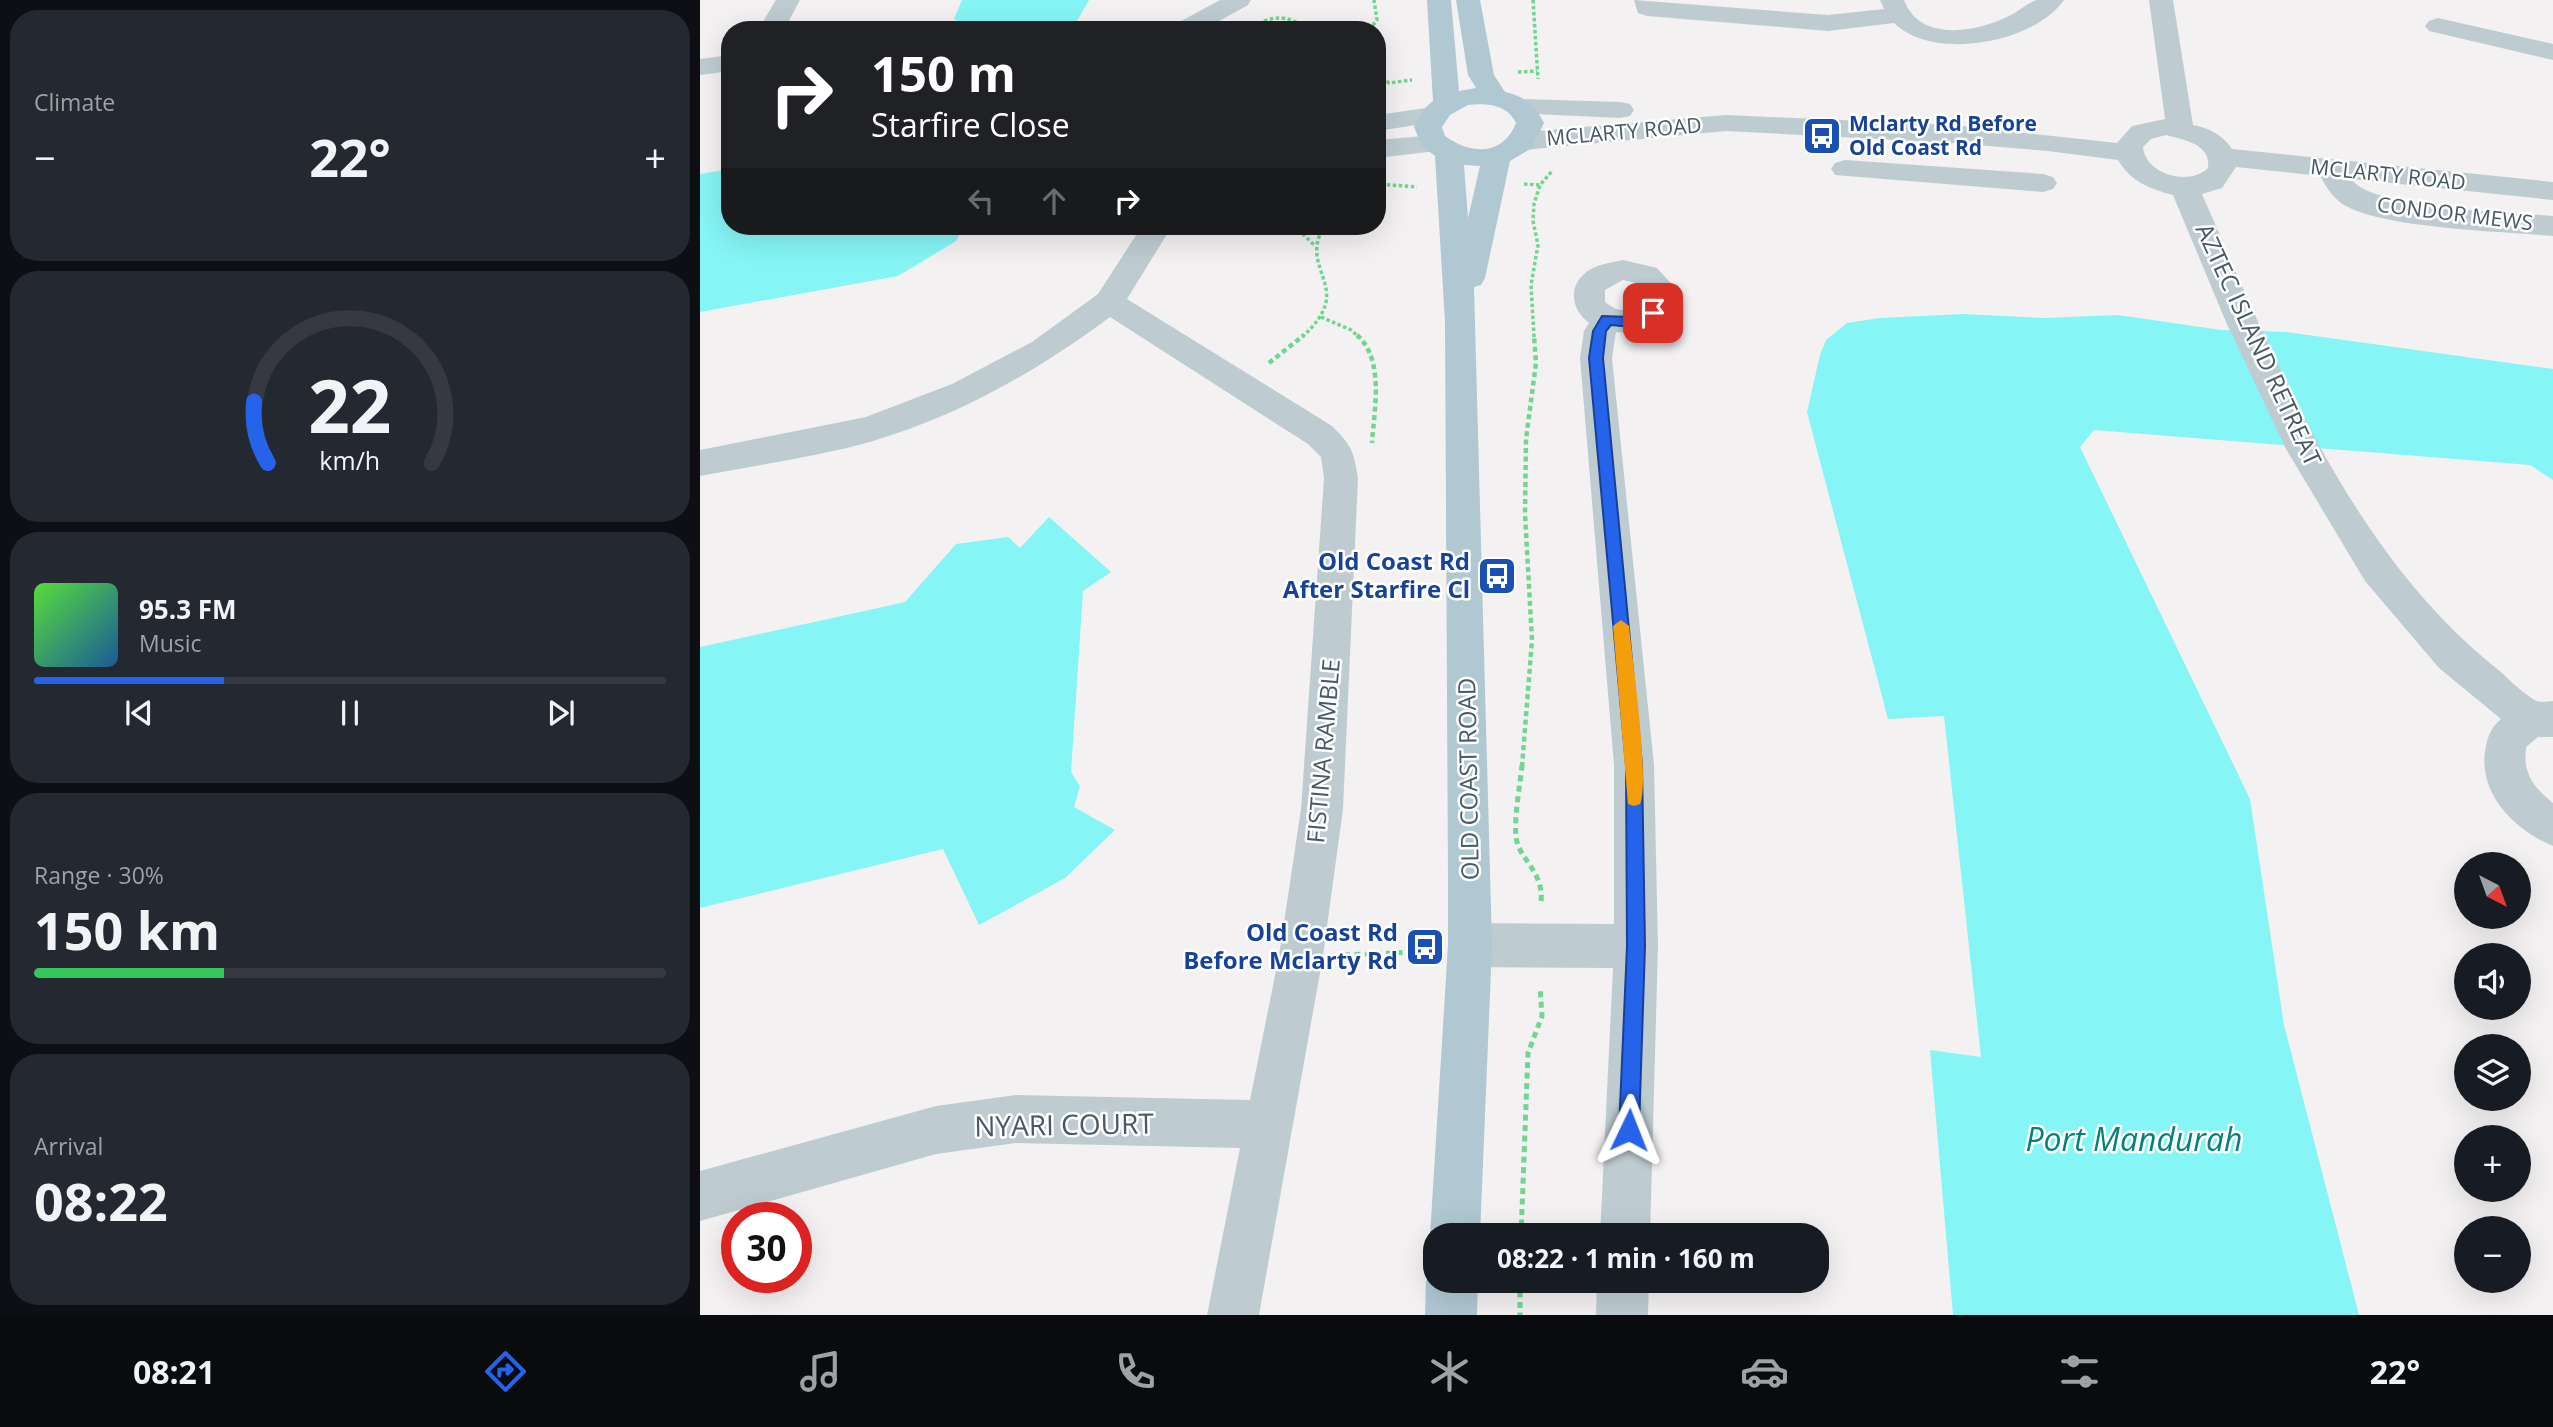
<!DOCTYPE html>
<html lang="en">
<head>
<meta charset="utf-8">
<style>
	body { margin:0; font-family:"Open Sans",sans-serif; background:#242831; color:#f1f3f6; height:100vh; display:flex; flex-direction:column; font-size:26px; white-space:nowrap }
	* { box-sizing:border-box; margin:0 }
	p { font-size:23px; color:#9ea1a6 }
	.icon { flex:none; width:38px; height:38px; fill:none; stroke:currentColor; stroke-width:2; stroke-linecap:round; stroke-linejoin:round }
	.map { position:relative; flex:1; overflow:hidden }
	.panel { display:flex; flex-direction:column; gap:10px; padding:10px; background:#0d0f14; width:700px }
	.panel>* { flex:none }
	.banner { position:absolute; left:21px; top:21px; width:665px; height:214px; border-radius:28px; box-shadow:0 7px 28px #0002; background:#202124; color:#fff; overflow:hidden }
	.needle { width:46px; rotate:139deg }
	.controls { position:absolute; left:1754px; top:852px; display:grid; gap:14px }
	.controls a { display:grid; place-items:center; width:77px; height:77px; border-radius:50%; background:#171b24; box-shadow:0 7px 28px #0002; font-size:35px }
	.speed { position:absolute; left:21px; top:1202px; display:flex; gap:14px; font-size:35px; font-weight:700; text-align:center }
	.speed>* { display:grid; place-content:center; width:91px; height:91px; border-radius:50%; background:#171b24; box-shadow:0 7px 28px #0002; line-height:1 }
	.speed .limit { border:10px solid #d22; background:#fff; color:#111 }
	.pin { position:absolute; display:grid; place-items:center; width:60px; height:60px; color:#fff; margin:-30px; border-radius:14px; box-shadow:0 4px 10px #0006 }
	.me { position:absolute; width:77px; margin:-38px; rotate:2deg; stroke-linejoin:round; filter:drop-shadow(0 0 5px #0008) }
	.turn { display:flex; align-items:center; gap:24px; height:147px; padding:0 35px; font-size:32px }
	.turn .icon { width:91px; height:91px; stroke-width:2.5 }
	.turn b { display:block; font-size:49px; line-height:60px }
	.lanes { display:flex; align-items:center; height:66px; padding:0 35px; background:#0003; justify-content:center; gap:35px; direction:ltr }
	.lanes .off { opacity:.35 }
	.big { font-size:52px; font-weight:700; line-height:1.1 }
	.panel .widget { flex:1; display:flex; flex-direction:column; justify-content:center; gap:10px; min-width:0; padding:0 24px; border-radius:28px; background:#242831 }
	.panel .dial { align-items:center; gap:0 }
	.dial svg { height:182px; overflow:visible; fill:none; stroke:#363941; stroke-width:7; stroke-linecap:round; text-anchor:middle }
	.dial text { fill:#f1f3f6; stroke:none }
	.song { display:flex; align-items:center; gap:21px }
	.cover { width:84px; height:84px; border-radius:10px; background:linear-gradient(135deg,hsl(110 70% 55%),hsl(210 70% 35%)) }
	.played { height:7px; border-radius:4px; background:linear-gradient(90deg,#2563eb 30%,#363941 30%) }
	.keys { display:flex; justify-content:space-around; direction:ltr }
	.heat { display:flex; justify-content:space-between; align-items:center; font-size:38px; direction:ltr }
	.charge { height:10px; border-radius:5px; background:linear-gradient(90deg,#34c759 30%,#363941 0) }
	.trip { position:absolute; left:723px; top:1223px; width:406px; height:70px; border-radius:28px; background:#171b24; box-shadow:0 7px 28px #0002; font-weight:700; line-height:70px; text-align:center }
	.menu { display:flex; height:112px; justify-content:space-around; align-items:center; background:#090b0e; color:#9ea1a6 }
	.menu .icon { width:49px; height:49px }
	.menu .on { color:#2563eb }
	.menu b { font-size:32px; color:#f1f3f6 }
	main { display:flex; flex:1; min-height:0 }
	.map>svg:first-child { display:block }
	.water { fill:#86f5f5 }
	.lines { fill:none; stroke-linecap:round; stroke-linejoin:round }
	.path-far2 { stroke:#71d68f; stroke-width:3.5; stroke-dasharray:3.5 2.5; stroke-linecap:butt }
	.path-far1 { stroke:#71d68f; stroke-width:4.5; stroke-dasharray:5 3.5; stroke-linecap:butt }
	.path { stroke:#71d68f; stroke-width:5; stroke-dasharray:6 4.5; stroke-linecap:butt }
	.minor { fill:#beccd2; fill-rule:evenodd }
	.major { fill:#afc8d2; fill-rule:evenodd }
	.route { fill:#2563eb; stroke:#184099; stroke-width:2 }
	.slow { fill:#f59e0b }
	.labels { text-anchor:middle; stroke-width:5; stroke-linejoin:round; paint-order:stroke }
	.far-transit-label { font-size:21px; font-weight:bold; fill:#164399; stroke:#fff; text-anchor:start }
	.far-street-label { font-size:21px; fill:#475a61; stroke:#fff }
	.street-label { font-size:24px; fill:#475a61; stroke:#fff }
	.transit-label { font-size:24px; font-weight:bold; fill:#164399; stroke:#fff; text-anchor:end }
	.near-street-label { font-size:28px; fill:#475a61; stroke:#fff }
	.near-water-label { font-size:32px; font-style:italic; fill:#06807f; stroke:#fff }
</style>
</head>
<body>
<main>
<section class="panel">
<div class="widget"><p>Climate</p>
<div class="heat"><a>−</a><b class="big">22°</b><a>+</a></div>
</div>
<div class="widget dial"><svg viewBox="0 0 100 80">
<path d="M14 69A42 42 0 1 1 86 69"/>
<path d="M14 69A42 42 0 0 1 8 42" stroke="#2563eb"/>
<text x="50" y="56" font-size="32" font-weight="700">22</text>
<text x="50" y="72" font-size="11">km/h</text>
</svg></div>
<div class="widget">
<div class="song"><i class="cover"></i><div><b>95.3 FM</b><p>Music</p></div></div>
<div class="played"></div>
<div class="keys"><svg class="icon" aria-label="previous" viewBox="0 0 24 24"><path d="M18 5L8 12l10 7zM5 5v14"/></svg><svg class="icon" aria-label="pause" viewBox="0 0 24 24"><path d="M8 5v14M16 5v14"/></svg><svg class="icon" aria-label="next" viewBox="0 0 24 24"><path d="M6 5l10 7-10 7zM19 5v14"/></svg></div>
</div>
<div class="widget"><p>Range · 30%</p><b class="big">150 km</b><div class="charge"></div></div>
<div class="widget"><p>Arrival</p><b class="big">08:22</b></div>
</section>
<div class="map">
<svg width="1853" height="1315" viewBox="0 0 1853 1315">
	<rect width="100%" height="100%" fill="#f4f1f2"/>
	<path class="water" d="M262 0H389L372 30H262L265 26 254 19Z
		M30 169V226H264L256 241 198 276 0 312V174Z
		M1264 314 1344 318 1418 315 1521 330 1586 332 1853 369V480L1830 465 1394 430 1380 447 1550 799 1584 1025 1659 1315H1253L1230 1050 1281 1057 1244 716 1188 719 1107 412 1120 355 1126 340 1147 323 1180 318Z
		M349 517 411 572 383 591 371 772 380 786 374 807 415 830 365 878 279 925 243 849 0 908V647L205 602 256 544 308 537 320 548Z"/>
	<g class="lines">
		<path class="path-far2" d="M833 0 838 79
			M564 21C583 14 594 20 610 30
			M669 30 677 20 674 0
			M818 72 837 71
			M677 74 689 83 712 80
			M677 181 678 184 717 187
			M824 184 840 185
			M489 227 586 230 603 234 615 246
			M596 231 612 226
			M621 317 651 330 659 337
			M602 337C658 287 597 272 624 226
			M834 337 831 285 838 245 833 221 834 204 840 185 853 170"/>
		<path class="path-far1" d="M657 335C685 360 674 410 672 443
			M569 363 604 335
			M822 767 832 640 825 514 826 439 836 363 834 335"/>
		<path class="path" d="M822 765C820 786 814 816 816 837 819 860 844 871 841 902
			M644 955 716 952
			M821 1236 828 1053 842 1016 840 987
			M820 1281V1315"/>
		<path class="minor" d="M76 0H100L84 30H58Z
			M520 0H551L548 5 503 30H470L474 25Z
			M934 0 1128 15 1184 9 1180 0H1204C1220 43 1277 32 1309 16 1318 12 1328 2 1337 0 1346 0 1356 0 1364 0 1334 43 1234 62 1194 23L1128 31 947 16 938 13Z
			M1449 0H1473L1493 125C1509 128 1523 135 1532 149L1853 182V200L1651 179C1674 210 1811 212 1853 216V236C1801 231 1686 229 1644 205 1632 197 1627 188 1620 176L1536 167 1522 188 1502 194C1575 361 1650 551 1796 668 1806 676 1825 696 1837 701 1841 703 1849 701 1853 701V737H1838L1826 747C1823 773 1832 786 1853 803V846C1816 831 1779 795 1785 752 1787 738 1790 728 1801 719L1739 668 1665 581 1586 449 1526 322 1473 195C1450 189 1430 181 1418 160L1348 151 1253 143 1026 131 823 150 813 147 809 141 813 135 823 132 1026 115 1253 125 1417 143 1432 126 1465 119ZM1466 135C1485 140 1511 144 1508 168 1489 187 1445 174 1443 147L1451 139Z
			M1738 18 1853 44V60L1729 31 1725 26 1729 21Z
			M30 55V71L0 75V59Z
			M821 99 920 102 930 104 934 110 930 116 920 118 811 113 807 107 811 101Z
			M733 107 743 109 747 115 743 121 677 131V115Z
			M735 135 745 138 749 144 745 150 677 158V140Z
			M1145 160 1343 174 1353 177 1357 183 1353 189 1343 192 1135 175 1131 169 1135 163Z
			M442 226H472L427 299 632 426C651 445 654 451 658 478L643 809 623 956 559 1315H507L540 1148 316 1143 236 1154 0 1221V1171L236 1106 316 1095 550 1100 579 956 601 809 624 478 621 457 608 444 410 317C337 371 261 415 173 441 117 457 57 465 0 476V450L166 417 252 384 332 342 398 294Z
			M923 260 957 268 976 289C976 294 977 301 975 306 969 328 935 334 916 332L912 358 954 765 958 946 950 1236H900L913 968 770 967 754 961 748 945 754 929 770 923 914 924V765L880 358 884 331 889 323C869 308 868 282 891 269 900 264 913 262 923 260ZM923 280 936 283 945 292V302C931 313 918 313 905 302V290Z
			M897 1281H949L948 1315H896Z"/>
		<path class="major" d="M727 0H751L759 91 776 88 768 75 756 0H780L794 75 805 92C824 96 835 105 844 123L832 148 810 161 785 278 781 285 774 287 792 945 780 1236H735V1249L730 1236 748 945V876L745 322 735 156 722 146 714 127 726 107 733 101ZM768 105C786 103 807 104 816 123 803 156 771 155 745 136L742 127 750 115ZM764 165 780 166 768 218Z
			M735 1262V1281H778L777 1315H725L726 1281Z"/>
	</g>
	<path class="route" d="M953 309 958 310V316L932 327 911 325 906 331 903 358 942 765 945 946 939 1130 936 1137 929 1140 922 1137 919 1130 927 946 926 765 889 358 893 331 902 316 931 317Z"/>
	<path class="slow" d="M921 620 929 626C932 657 950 782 940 804L934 806 928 804 913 626Z"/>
	<defs>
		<symbol id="bus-square" viewBox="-11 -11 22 22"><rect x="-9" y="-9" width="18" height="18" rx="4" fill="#1a4fb4" stroke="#fff"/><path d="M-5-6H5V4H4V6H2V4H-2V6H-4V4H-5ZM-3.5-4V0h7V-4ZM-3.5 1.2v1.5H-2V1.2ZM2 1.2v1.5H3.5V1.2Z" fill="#fff"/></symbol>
	</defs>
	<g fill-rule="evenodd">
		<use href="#bus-square" x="1100" y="114" width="44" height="44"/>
		<use href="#bus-square" x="775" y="554" width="44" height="44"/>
		<use href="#bus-square" x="703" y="925" width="44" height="44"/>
	</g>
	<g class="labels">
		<g class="far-transit-label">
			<text x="1149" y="131">Mclarty Rd Before<tspan x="1149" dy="24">Old Coast Rd</tspan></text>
		</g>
		<g class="far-street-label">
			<text transform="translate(924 132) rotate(-5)" y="7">MCLARTY ROAD</text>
			<text transform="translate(1688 175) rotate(6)" y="7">MCLARTY ROAD</text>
			<text transform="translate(1755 214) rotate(7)" y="7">CONDOR MEWS</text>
		</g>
		<g class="street-label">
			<text transform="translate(1558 345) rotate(65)" y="8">AZTEC ISLAND RETREAT</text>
			<text transform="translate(624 751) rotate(-85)" y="8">FISTINA RAMBLE</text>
			<text transform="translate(769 779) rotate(-91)" y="8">OLD COAST ROAD</text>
		</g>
		<g class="transit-label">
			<text x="770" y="570">Old Coast Rd<tspan x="770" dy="28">After Starfire Cl</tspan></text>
			<text x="698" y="941">Old Coast Rd<tspan x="698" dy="28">Before Mclarty Rd</tspan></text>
		</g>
		<g class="near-street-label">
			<text transform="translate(364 1125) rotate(-1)" y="10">NYARI COURT</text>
		</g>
		<g class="near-water-label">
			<text x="1434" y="1151">Port Mandurah</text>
		</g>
	</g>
</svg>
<div class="controls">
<a><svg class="needle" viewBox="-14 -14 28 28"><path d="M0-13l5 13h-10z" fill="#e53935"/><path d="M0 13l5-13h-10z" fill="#9ea1a6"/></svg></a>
<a><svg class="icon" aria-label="sound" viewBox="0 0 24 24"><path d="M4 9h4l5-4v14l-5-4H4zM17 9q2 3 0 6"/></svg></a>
<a><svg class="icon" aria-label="layers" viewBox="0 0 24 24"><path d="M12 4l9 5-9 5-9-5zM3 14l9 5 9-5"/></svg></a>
<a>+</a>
<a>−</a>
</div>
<div class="speed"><div class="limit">30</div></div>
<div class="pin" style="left:953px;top:313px;background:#d93025"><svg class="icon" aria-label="arrive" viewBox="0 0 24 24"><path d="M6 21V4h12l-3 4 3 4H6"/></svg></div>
<svg class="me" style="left:929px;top:1130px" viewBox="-20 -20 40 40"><path d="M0-17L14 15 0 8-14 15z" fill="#2563eb" stroke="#fff" stroke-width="4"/></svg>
<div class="trip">08:22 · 1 min · 160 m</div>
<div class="banner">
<div class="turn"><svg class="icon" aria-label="right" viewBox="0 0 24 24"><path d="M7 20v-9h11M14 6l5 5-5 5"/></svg><div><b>150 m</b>Starfire Close</div></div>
<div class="lanes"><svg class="icon off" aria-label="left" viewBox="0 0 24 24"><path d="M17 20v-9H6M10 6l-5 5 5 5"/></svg><svg class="icon off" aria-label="ahead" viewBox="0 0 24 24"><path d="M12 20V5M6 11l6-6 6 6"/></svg><svg class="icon" aria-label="right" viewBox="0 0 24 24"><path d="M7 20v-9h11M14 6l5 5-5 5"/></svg></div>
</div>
</div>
</main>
<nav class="menu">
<b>08:21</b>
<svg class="icon on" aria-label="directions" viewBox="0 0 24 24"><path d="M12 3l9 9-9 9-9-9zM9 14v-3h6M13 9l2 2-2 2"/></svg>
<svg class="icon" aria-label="music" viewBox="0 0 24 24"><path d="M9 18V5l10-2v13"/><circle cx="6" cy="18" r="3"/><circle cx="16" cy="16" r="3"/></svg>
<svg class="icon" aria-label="phone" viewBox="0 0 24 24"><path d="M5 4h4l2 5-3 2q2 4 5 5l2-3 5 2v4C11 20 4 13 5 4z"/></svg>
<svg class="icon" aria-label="climate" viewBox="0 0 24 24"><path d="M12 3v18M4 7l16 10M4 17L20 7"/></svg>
<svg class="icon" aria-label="car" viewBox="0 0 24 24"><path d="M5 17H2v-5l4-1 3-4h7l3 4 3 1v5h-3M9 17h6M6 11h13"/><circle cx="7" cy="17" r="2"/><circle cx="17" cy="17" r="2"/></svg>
<svg class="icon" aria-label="filters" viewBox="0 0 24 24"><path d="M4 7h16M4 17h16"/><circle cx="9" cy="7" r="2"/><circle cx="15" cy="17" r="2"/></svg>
<b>22°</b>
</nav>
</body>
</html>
